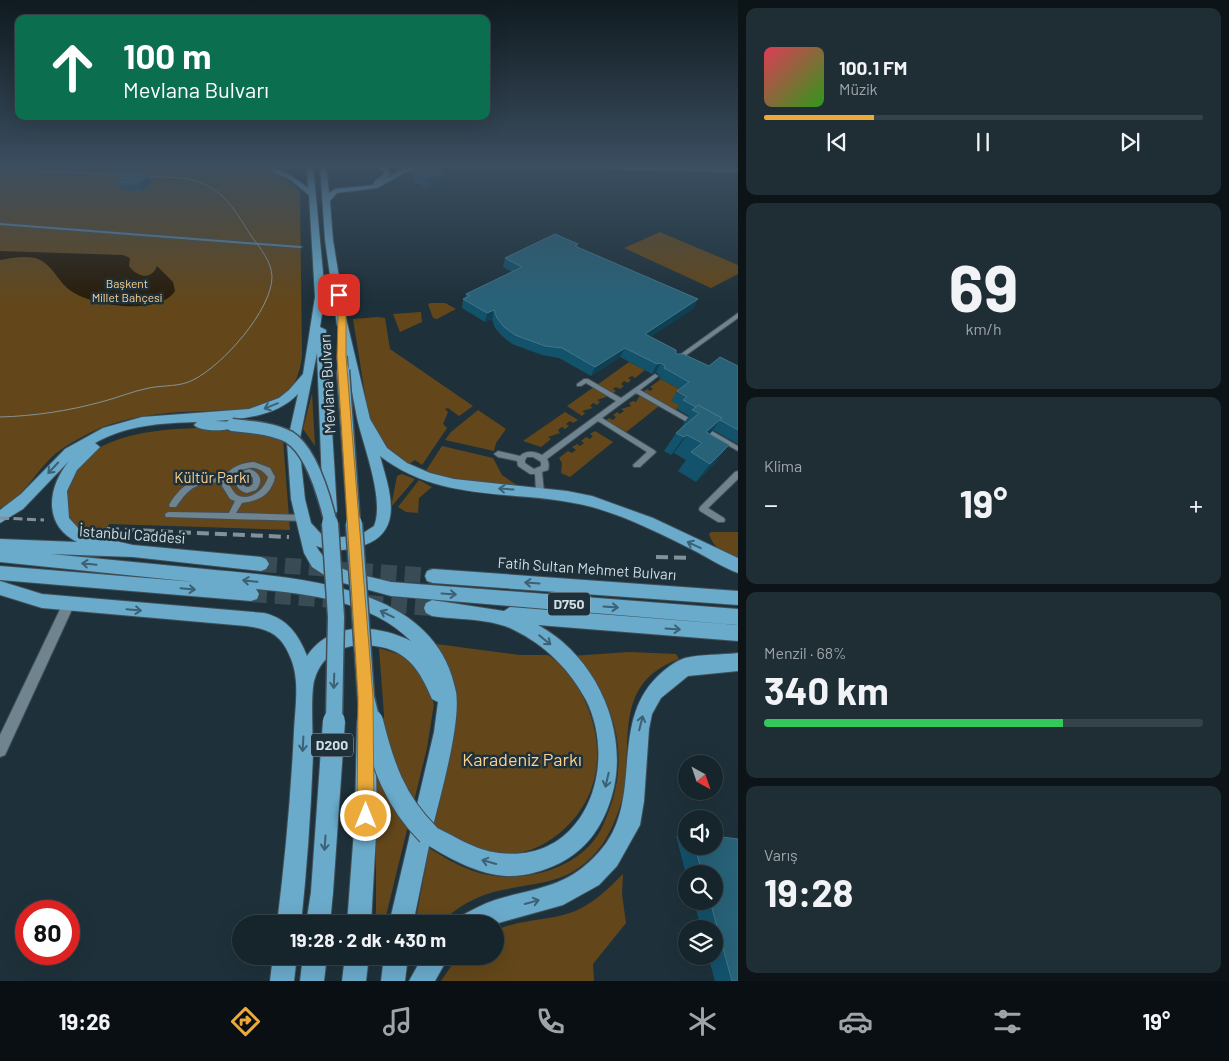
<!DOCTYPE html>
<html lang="tr">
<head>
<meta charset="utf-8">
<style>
	body { margin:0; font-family:Barlow,sans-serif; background:#1f2d34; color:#f1f3f6; height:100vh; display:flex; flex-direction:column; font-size:19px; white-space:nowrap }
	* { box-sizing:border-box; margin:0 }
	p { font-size:16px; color:#9ea5a9 }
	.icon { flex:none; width:28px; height:28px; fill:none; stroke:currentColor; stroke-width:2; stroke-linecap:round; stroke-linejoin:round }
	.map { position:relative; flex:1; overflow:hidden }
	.panel { display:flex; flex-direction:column; gap:8px; padding:8px; background:#0c1418; width:491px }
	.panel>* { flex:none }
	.hud { position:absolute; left:15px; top:15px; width:475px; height:105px; border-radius:10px; box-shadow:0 5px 20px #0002,0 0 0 1px #354248; background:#0b6e4f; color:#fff; overflow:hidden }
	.needle { width:32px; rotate:140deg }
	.fabs { position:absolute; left:678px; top:755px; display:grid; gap:10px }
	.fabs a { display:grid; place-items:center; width:45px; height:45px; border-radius:50%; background:#16252c; box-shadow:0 5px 20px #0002,0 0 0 1px #354248; font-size:25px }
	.speed { position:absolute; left:15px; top:900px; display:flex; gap:10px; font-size:25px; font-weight:700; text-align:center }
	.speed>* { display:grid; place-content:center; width:65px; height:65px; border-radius:50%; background:#16252c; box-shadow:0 5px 20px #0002,0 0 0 1px #354248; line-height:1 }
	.speed .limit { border:8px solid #d22; background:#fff; color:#111 }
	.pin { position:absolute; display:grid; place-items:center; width:42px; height:42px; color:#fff; margin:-21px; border-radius:10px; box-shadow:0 2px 8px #0006 }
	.me { position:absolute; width:55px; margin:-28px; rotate:0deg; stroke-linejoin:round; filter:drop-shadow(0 0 4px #0008) }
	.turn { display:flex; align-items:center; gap:18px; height:105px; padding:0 25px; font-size:22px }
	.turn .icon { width:65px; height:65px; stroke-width:2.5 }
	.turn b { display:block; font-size:35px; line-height:42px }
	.big { font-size:38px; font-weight:700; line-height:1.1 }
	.panel .widget { flex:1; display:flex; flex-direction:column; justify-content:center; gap:8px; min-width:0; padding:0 18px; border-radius:10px; background:#1f2d34 }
	.panel .dial { align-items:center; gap:0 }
	.dial b { font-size:65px; line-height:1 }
	.song { display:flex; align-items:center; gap:15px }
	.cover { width:60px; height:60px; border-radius:8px; background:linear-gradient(135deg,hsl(350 70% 55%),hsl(110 70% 35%)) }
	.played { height:5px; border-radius:2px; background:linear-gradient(90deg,#ebaa39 25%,#354248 25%) }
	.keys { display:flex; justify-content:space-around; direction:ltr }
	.heat { display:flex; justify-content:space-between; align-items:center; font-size:28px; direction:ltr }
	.charge { height:8px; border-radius:4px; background:linear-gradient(90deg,#34c759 68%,#354248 0) }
	.trip { position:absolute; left:232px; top:915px; width:272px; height:50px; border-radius:25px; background:#16252c; box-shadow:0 5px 20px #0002,0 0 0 1px #354248; font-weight:700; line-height:50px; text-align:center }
	.tabs { display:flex; height:80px; justify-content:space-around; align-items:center; background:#090f12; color:#9ea5a9 }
	.tabs .icon { width:35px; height:35px }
	.tabs .active { color:#ebaa39 }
	.tabs b { font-size:22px; color:#f1f3f6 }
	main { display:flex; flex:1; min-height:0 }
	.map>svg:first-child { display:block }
	.green { fill:#63471a }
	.water { fill:#291c09 }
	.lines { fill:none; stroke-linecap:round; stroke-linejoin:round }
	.trunk-tunnel { stroke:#394b54; stroke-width:16; stroke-dasharray:16 8; stroke-linecap:butt }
	.pedestrian-casing { stroke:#404f58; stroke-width:2 }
	.minor-casing { stroke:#404f58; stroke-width:2 }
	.primary-casing { stroke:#404f58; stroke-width:3 }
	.trunk-casing { stroke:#404f58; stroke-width:2 }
	.pedestrian { fill:#6f848f; fill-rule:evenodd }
	.minor { fill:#6f848f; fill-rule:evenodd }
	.primary { fill:#6ba0bb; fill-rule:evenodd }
	.trunk { fill:#6aaaca; fill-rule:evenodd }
	.tram { stroke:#83929a; stroke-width:1 }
	.rail-far1 { stroke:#83929a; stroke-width:3; stroke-dasharray:9 4.5; stroke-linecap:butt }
	.rail { stroke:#83929a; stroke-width:4; stroke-dasharray:12 6; stroke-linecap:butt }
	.pedestrian-bridge-casing { stroke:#404f58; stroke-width:5; stroke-linecap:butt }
	.trunk-bridge-far3-casing { stroke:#404f58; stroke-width:12; stroke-linecap:butt }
	.trunk-bridge-far2-casing { stroke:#404f58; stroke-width:15; stroke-linecap:butt }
	.trunk-bridge-far1-casing { stroke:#404f58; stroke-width:19; stroke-linecap:butt }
	.trunk-bridge-casing { stroke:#404f58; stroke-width:24; stroke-linecap:butt }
	.pedestrian-bridge { stroke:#6f848f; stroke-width:4 }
	.trunk-bridge-far3 { stroke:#6aaaca; stroke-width:10 }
	.trunk-bridge-far2 { stroke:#6aaaca; stroke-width:12 }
	.trunk-bridge-far1 { stroke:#6aaaca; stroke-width:16 }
	.trunk-bridge { stroke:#6aaaca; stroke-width:22 }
	.wall { fill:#13526b }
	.shaded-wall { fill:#0f3f52 }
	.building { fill:#286278; stroke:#437589 }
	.oneway { stroke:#3c6174 }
	.route { fill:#ebaa39; stroke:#996e25 }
	.labels { text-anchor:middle; stroke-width:5; stroke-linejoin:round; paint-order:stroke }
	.far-park-label { font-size:12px; fill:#fed08e; stroke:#1e313a }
	.shield { fill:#1e313a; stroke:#9daab2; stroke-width:1 }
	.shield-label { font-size:14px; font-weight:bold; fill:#d3dee5 }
	.street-label { font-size:15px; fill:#d3dee5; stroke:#1e313a }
	.park-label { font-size:15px; fill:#fed08e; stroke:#1e313a }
	.near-park-label { font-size:18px; fill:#fed08e; stroke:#1e313a }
</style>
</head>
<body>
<main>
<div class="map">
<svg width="738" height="981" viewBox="0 0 738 981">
	<rect width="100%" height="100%" fill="#1e313a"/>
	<path class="green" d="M0 165H254L285 178 300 191 302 356C297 394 281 402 245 410 189 412 130 409 80 438 69 444 57 451 49 460 36 472 17 505 0 508Z
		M660 232 738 265V274L711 288 624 248Z
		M431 303H445L456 309 437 319 433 318 428 304Z
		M421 312 422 322 400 332 393 314Z
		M378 317 385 318 390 349 473 406 459 416 448 408 445 409 448 412 443 424 447 428 422 465 415 460 409 464 386 449 369 419 353 319Z
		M629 362 645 370 635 378 632 376 628 378 631 380 628 383 624 381 621 384 624 386 620 389 616 387 613 389 616 391 612 394 597 385Z
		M661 379 683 391 672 401 681 406 675 410 643 392 647 389 650 391 653 389 650 387Z
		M594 387 609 396 597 400 600 402 597 405 593 403 590 406 593 408 582 411 585 413 582 416 567 406Z
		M312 393 315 446 303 429Z
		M640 395 659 406 625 433 605 421 609 418 613 420 616 417 613 415 617 412 620 414 624 411 621 409 631 406 629 403 633 401 636 402Z
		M478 410 506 429 496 443 494 451 445 440 451 432Z
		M565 412 578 420 573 423 570 421 566 424 569 426 565 429 562 427 558 430 560 433 548 437 551 439 541 447 523 441Z
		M199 428 258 433 283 440 290 530 109 524 104 536C94 533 80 531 73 522 68 517 68 511 67 504 65 478 84 453 109 443 137 431 169 429 199 428Z
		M595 431 613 442 570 477 561 473 562 463 559 458 568 451 572 453 576 450 572 447 577 444 580 446 584 443 581 441 586 437 590 439 593 436 590 434Z
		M442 446 493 458 502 475 518 486 453 479 425 472Z
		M402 474 415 479 391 507 397 476Z
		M419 480 432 487 419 498 418 513 406 512 398 507Z
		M711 532H738V559C724 553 714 549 709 534Z
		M436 644 520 655H548C562 663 575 680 582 695 608 746 602 803 553 838 539 848 522 855 504 854 475 853 453 840 431 823L449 679Z
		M379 648 401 655 410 662 423 679 434 704 427 748 384 924H376V777L384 715Z
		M629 652 676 654 679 659C611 684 634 743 623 796 619 812 611 832 602 845 572 884 545 881 502 890 477 895 457 907 439 924H415L429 848C443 857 457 865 473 871 510 884 562 875 590 845 601 834 607 816 612 802 622 769 621 737 607 705 599 687 584 672 571 656Z
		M623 874 622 894 626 923 593 964 594 981H441L458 956H496V930C521 919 548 921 573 912 593 904 608 889 623 874Z"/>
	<path class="water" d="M0 251 123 255 130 258 129 266C137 277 151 281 157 266L173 282 175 291C159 316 92 306 71 291 59 283 54 268 42 261 31 254 12 258 0 260Z"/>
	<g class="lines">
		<path class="trunk-tunnel" d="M261 564 433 576
			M251 594 345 601
			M367 603 432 608"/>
		<defs>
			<path id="pedestrian" d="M0 223 300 246 302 247 300 248 0 225Z
				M738 313V318L678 361H674V359Z
				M655 374 658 376 657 377 640 390 738 446V451L636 393 602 418 654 450 656 452 654 454 640 467H634L633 465 647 452 598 421 547 459C549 462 549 467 548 470L542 472 544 492 543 494H537L536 492 535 474H530L518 466 517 461 498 457 494 454 498 451 520 456C526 450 535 451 542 455L616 401 586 383 581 386H577V384L584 379H588L621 398ZM527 457H533L541 462V466L534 469 525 463V460Z
				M254 462 270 468 275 477C271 495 259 501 242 503L236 513 303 515 306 516 307 518 306 520 303 521 166 517 165 515 166 513 169 512 229 513 235 501 230 499 222 486 223 482C197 483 191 485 176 507H170L169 505C184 480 198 477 225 476 232 466 242 463 254 462ZM249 468C257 467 263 470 268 477 265 489 250 502 237 495 234 493 232 489 230 486 232 475 238 470 249 468Z
				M249 469C260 472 264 481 256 490L247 493C236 490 232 481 240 472ZM246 475H250L253 478V484L249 487H246L243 484V478Z
				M738 471V479L708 508 724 518 725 520 724 522H718L700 511 699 509 700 507 735 472Z"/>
			<path id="minor" d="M69 598 73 599 75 603 5 755 0 757V735L65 599Z"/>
			<path id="primary" d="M526 165 738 168V172L529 167Z"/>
			<path id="trunk" d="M257 165C276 165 294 177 308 188L307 165H313L325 294 320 327 326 330 337 511 335 515H325L323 511 317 353 299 443 305 499 311 523 323 536 334 538 360 535 374 526C385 500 363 445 357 418 351 388 346 357 340 327L337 325 325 240 320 165H326L329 193 335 189 374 185V182L384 174 383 171 374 165H381L388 169 390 175 386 179 402 169 438 165 406 172 377 188 337 193 330 201 333 240 345 314 370 419 387 448 407 463 430 473 454 479 567 491 592 496 653 518 738 558V573C724 568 710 559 697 552 663 535 628 517 592 507 519 488 443 505 380 456 389 489 406 532 362 546 347 551 332 552 316 546 330 572 365 575 391 582L738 609V625L391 596 332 580 312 567 304 553 291 499 287 443 298 394C277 416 244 419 215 421L236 422 238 425C232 432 200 432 194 425L197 422C161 423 127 425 95 443L100 447 77 470 67 491 69 518 79 529 98 537 133 545 261 557 266 559 269 564 266 569 261 571 133 557 51 554C102 559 154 564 205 569 292 578 436 582 456 692 461 723 441 793 433 826 455 836 474 850 499 853 585 864 619 766 586 700 570 670 545 645 514 630 491 618 458 620 432 616L426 613 424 608 426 603 432 600 504 611 510 607 738 625V641L538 625C601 659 635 743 607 810 597 834 583 851 560 863 543 871 525 877 506 876 478 874 452 860 429 846L413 924H389L434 732 438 702 432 699C420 671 408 650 375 646 349 642 324 651 315 678 310 690 313 737 313 754 311 811 307 867 301 924H277C285 860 291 795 294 731 295 708 300 681 291 659 282 635 270 629 246 626L42 608 0 595V581L42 594 264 613C287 618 299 635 307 656 330 621 377 624 411 641 371 601 309 594 256 589L259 594 257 599 251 601 0 580V566L195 582 0 562V539L77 542C43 525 47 488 69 461L23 509 0 523V510L21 494 65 449 103 428 142 417 249 409 279 398 289 390 303 374 315 297 309 195 289 179Z
				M433 569 738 591V605L433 583 427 581 425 576 427 571Z
				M738 653V671L688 676 661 698 652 714 649 729 644 801 640 825 617 866 599 885 563 905 495 924H457L461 916C472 910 483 904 495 900 538 887 567 888 599 852 645 802 608 725 657 677 664 670 675 661 685 658 701 654 721 655 738 653Z
				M366 713 373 715 375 722 377 817 371 924H347L355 817 357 722 359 715Z
				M322 881 330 884 333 892 330 924H306L311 892 314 884Z
				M273 956H297L294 981H270Z
				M303 956H327L324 981H300Z
				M345 956H369L366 981H342Z
				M384 956H408L405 981H381Z
				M423 956H449L435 981H409Z"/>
		</defs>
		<use href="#pedestrian" class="pedestrian-casing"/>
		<use href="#minor" class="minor-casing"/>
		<use href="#primary" class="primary-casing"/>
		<use href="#trunk" class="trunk-casing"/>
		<use href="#pedestrian" class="pedestrian"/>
		<use href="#minor" class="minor"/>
		<use href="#primary" class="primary"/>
		<use href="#trunk" class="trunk"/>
		<path class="tram" d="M0 169 183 178C222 185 232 206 252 237 260 248 272 262 272 277 272 310 222 366 193 380 180 387 163 385 149 388 133 391 117 398 101 402 68 411 34 416 0 417"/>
		<path class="rail-far1" d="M0 518 44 520"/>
		<path class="rail" d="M107 529 289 537
			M656 557 691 558"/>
		<defs>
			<path id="pedestrian-bridge" d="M555 165 557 169"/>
			<path id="trunk-bridge-far3" d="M342 356 343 372"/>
			<path id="trunk-bridge-far2" d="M343 370 354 524
				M232 425C251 427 272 428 289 437 312 451 325 499 331 524"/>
			<path id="trunk-bridge-far1" d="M330 523 336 617 334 722
				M354 523 366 697 372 722"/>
			<path id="trunk-bridge" d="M372 721C383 766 395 801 428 834
				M322 892 334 721"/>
		</defs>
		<use href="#pedestrian-bridge" class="pedestrian-bridge-casing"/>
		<use href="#trunk-bridge-far3" class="trunk-bridge-far3-casing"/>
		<use href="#trunk-bridge-far2" class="trunk-bridge-far2-casing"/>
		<use href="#trunk-bridge-far1" class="trunk-bridge-far1-casing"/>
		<use href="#trunk-bridge" class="trunk-bridge-casing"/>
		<use href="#pedestrian-bridge" class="pedestrian-bridge"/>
		<use href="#trunk-bridge-far3" class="trunk-bridge-far3"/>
		<use href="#trunk-bridge-far2" class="trunk-bridge-far2"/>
		<use href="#trunk-bridge-far1" class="trunk-bridge-far1"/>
		<use href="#trunk-bridge" class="trunk-bridge"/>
	</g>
	<path class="wall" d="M413 171 443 173 442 183 427 188 413 181Z
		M148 175 151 183 142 191 121 190 118 182Z
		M578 244 577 247 698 299 693 309 650 337 676 354 709 366H738V444L713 430 710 434 715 463 696 482 678 471 686 460 674 453 671 455 664 451 676 433 681 429H680L689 416 677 409 679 405 671 401 677 391 680 389 659 378 660 376 656 372 652 374 620 357 591 376 559 358 542 355 512 344 502 336 495 328 492 319 485 322 462 308 463 299 465 298 466 294 512 272 503 267 505 258Z
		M686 835V846H714L738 981H715L708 956H714V929H701L694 901H714V874H686L676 836Z"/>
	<path class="shaded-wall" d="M443 173 442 183 427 188 428 178Z
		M148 175 151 183 142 191 139 183Z
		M698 299 693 309 640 344 645 334Z
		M494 310 492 319 485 322 487 313Z
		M625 348 620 357 591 376 595 367Z
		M661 363 656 372 652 374 657 364Z
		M722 418 708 436 706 432Z
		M687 435 674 453 671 455 684 437Z
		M729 445 715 463 696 482 710 464Z"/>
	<path class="building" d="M429 166 443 173 428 178 413 171Z
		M127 174 148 175 139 183 118 182Z
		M555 234 578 244 575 246 698 299 645 334 676 350V354H683L709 366 720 357 738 366V430L720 420 722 418 698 405 696 407 683 400 687 397 677 391 689 382 664 368 665 366 661 363 657 364 625 348 595 367 562 348 545 346 515 335 504 327 497 318 494 310 487 313 463 299 470 296 466 294 522 267 505 258Z
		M698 405 722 418 706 432 729 445 710 464 691 452 702 443 687 435 684 437 676 433 699 413 692 410Z
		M714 836 738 839V981H732L710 901H714V874H702L695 846H714Z"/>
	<defs><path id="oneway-shaft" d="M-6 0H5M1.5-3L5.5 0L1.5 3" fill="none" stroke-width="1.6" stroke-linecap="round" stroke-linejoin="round" transform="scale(1.25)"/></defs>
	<g class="oneway">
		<use href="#oneway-shaft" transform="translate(271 406) rotate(158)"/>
		<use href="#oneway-shaft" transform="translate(53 468) rotate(133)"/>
		<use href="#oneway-shaft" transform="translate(506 489) rotate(-176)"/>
		<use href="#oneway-shaft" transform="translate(694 545) rotate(-155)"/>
		<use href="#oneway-shaft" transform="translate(89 564) rotate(-174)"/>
		<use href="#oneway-shaft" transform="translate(250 581) rotate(-174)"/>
		<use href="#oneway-shaft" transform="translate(532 583) rotate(-176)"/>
		<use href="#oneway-shaft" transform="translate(188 589) rotate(5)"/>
		<use href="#oneway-shaft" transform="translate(449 594) rotate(4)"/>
		<use href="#oneway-shaft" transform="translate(611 607) rotate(4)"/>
		<use href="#oneway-shaft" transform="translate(134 610) rotate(5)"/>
		<use href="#oneway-shaft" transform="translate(387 614) rotate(-154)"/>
		<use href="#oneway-shaft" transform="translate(673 629) rotate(4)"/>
		<use href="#oneway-shaft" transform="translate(545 640) rotate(39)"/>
		<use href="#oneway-shaft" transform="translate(334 681) rotate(92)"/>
		<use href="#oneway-shaft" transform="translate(641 723) rotate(-76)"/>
		<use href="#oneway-shaft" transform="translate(303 744) rotate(93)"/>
		<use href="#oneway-shaft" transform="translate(607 780) rotate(103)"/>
		<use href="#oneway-shaft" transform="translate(325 843) rotate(94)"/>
		<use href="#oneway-shaft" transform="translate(489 862) rotate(-164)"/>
		<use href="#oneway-shaft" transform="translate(532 902) rotate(-15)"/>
	</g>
	<linearGradient id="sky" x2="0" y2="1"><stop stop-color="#101b20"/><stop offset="0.55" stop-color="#3b4e60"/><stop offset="1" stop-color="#3b4e60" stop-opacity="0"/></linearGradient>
	<rect width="738" height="302" fill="url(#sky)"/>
	<path class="route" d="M339 292 343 295 346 316V356L373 697 374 816 372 823 366 825 360 823 357 816 358 697 337 356 338 316 335 295Z"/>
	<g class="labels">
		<g class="far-park-label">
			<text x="127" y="288">Başkent<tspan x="127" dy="14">Millet Bahçesi</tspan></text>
		</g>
		<g class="shield">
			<rect x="548" y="592.5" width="42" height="23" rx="4"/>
			<rect x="311" y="733.5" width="42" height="23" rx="4"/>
		</g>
		<g class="shield-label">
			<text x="569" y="609">D750</text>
			<text x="332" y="750">D200</text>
		</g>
		<g class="street-label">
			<text transform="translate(328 384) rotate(-93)" y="5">Mevlana Bulvarı</text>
			<text transform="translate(132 535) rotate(4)" y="5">İstanbul Caddesi</text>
			<text transform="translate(587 569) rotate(4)" y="5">Fatih Sultan Mehmet Bulvarı</text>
		</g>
		<g class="park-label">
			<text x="212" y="483">Kültür Parkı</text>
		</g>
		<g class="near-park-label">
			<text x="522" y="766">Karadeniz Parkı</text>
		</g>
	</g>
</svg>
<div class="fabs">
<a><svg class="needle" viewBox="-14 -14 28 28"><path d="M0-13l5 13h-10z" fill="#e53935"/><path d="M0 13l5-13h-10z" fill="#9ea5a9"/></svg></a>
<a><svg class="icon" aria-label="sound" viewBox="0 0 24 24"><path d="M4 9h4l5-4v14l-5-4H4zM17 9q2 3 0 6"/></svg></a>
<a><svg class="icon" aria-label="search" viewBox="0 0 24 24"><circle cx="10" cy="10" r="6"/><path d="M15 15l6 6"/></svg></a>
<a><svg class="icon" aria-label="layers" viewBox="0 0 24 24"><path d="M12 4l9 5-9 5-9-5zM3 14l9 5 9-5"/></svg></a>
</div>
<div class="speed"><div class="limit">80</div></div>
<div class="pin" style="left:339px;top:295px;background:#d93025"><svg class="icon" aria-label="arrive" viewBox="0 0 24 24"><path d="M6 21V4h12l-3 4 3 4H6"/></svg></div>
<svg class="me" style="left:366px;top:816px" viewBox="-20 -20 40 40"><circle r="17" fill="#ebaa39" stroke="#fff" stroke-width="3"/><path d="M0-11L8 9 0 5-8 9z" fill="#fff"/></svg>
<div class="trip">19:28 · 2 dk · 430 m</div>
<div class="hud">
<div class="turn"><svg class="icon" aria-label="ahead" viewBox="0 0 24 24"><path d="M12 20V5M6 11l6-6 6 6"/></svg><div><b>100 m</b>Mevlana Bulvarı</div></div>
</div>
</div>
<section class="panel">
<div class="widget">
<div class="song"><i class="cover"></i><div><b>100.1 FM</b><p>Müzik</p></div></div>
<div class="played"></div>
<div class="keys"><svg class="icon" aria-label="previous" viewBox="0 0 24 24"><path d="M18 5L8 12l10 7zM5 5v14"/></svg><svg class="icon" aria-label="pause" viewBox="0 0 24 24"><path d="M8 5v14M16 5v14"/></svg><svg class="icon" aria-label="next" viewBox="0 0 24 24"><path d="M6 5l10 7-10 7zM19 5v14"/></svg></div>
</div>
<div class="widget dial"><b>69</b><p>km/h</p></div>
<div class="widget"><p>Klima</p>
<div class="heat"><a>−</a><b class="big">19°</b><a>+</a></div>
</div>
<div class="widget"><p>Menzil · 68%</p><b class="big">340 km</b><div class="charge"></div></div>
<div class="widget"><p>Varış</p><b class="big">19:28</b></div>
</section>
</main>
<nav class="tabs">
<b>19:26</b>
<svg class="icon active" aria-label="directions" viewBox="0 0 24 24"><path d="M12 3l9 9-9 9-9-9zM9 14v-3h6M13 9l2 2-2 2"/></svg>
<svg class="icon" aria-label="music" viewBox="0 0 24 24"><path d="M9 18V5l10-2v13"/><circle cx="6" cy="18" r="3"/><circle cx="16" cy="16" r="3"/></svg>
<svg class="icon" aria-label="phone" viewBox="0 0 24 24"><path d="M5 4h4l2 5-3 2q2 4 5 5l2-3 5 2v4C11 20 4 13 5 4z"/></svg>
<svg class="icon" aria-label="climate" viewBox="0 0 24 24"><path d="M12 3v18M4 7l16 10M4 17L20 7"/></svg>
<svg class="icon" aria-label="car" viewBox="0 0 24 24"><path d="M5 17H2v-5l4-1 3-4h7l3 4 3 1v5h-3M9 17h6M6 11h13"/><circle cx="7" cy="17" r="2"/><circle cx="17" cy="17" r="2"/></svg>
<svg class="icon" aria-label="filters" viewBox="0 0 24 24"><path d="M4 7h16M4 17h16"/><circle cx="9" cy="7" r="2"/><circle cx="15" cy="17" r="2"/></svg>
<b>19°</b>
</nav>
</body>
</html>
